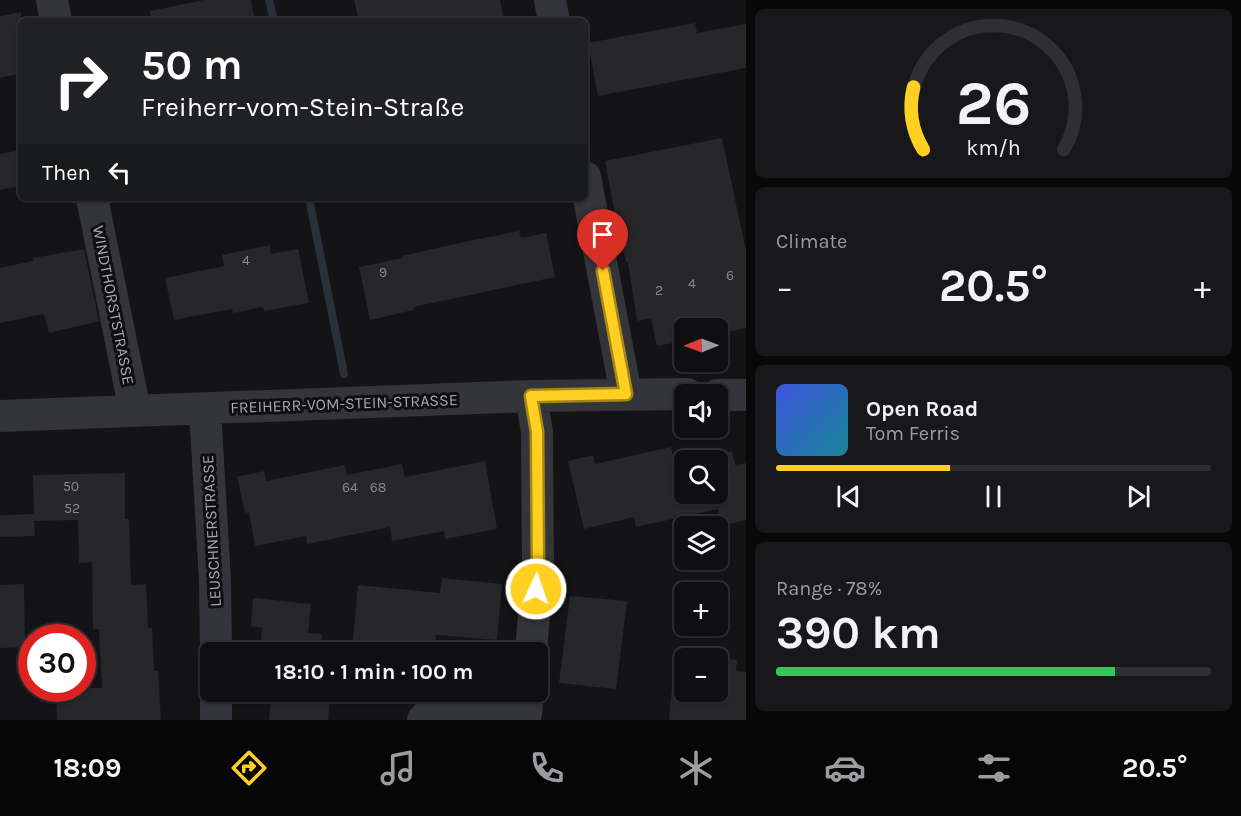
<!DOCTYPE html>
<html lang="en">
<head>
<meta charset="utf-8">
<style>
	body { margin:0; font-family:Karla,sans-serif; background:#181719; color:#f1f3f6; height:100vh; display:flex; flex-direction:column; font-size:22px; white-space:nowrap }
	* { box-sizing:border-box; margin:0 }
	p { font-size:20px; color:#9b9c9f }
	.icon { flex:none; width:33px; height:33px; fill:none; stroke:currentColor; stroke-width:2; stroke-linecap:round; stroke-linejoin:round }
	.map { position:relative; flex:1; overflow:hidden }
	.side { display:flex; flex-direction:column; gap:9px; padding:9px; background:#080809; width:495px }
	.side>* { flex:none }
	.top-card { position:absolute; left:18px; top:18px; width:570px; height:183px; border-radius:9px; box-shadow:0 2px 4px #0004,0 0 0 2px #2f2e30; background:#202124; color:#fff; overflow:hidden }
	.needle { width:39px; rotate:269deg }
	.controls { position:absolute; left:674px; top:318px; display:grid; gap:12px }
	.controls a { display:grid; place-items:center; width:54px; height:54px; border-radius:9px; background:#0f0e10; box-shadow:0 2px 4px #0004,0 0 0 2px #2f2e30; font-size:30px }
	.speed { position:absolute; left:18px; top:624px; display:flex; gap:12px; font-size:30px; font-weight:700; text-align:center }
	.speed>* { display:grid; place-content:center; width:78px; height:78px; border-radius:50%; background:#0f0e10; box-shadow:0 2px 4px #0004,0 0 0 2px #2f2e30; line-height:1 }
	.speed .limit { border:9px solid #d22; background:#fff; color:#111 }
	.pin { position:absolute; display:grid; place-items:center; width:51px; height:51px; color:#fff; margin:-62px -26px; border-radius:50% 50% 50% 0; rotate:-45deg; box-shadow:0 0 6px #0007 }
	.pin .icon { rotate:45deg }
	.me { position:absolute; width:66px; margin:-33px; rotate:3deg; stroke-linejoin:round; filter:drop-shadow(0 0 4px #0008) }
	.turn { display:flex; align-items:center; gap:21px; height:126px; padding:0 24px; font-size:27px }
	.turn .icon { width:78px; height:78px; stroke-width:2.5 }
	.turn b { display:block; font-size:42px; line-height:51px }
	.then { display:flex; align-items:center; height:57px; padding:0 24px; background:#0003; gap:12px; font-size:22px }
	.big { font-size:45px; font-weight:700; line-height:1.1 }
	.side .card { flex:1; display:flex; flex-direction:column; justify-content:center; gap:9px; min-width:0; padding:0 21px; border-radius:9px; background:#181719 }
	.side .dial { align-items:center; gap:0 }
	.dial svg { height:156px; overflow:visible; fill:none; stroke:#2f2e30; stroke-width:7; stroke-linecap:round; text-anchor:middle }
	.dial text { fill:#f1f3f6; stroke:none }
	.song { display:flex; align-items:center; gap:18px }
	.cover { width:72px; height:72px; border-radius:9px; background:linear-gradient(135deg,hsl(230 70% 55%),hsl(190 70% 35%)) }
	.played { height:6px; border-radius:3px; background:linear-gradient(90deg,#ffd022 40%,#2f2e30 40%) }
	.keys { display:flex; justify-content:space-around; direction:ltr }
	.heat { display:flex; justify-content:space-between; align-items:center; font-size:33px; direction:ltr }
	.charge { height:9px; border-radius:4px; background:linear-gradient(90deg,#34c759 78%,#2f2e30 0) }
	.trip { position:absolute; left:200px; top:642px; width:348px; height:60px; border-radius:9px; background:#0f0e10; box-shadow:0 2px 4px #0004,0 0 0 2px #2f2e30; font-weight:700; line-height:60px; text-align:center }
	.dock { display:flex; height:96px; justify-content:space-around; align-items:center; background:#060606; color:#9b9c9f }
	.dock .icon { width:42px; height:42px }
	.dock .active { color:#ffd022 }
	.dock b { font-size:27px; color:#f1f3f6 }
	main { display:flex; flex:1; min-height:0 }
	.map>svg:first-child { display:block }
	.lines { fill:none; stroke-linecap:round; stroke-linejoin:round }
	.stream { stroke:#29303a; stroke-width:8 }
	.building { fill:#272629; fill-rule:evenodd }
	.street { stroke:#34343b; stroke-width:32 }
	.route-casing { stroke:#a68716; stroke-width:15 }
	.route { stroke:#ffd022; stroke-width:10 }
	.labels { text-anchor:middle; stroke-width:6; stroke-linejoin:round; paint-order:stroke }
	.number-label { font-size:14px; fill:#848693 }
	.street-label { font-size:16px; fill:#a4a7b7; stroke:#0f0e10 }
</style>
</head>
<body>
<main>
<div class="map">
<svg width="746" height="720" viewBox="0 0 746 720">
	<rect width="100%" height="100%" fill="#141315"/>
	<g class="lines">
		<path class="stream" d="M269 0 274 21
			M309 198 344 374"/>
	</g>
	<path class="building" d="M204 0H251L255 21H151L150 11Z
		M354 0H500L504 21H359Z
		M21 12V73L0 78V16Z
		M695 23 697 33 746 24V68L598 96 588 43Z
		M722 138 746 251V328L717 334V328H684V341L657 346 651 318 637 321 628 262H626L615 214 605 161Z
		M21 150V186L0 190V154Z
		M519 231 521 238 546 233 555 277 413 307V310L370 320 359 267 403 258 402 256 459 243Z
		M270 245 271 254 298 249 309 303 264 311 263 307 233 313 232 309 174 320 165 278 224 266 222 255Z
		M84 249 99 321 49 333 44 314 0 323V268L33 261V258Z
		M671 447 675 464 684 462V494H717V460H690L732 451 735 465 746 463V520L722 526 718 509 636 527 634 517 584 529 568 461 593 455 595 464Z
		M485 461 497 529 445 539 444 531 392 541 390 527 307 544 306 536 255 546 249 512 245 513 237 477 264 471 266 481 345 465 347 475 402 464 405 477Z
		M125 473V519H129L131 585 146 584 148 628H152L154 671H158L161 720H57L56 688H102L99 629H93L92 562 79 563 78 520 34 521 35 536 0 537V515L34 514 33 475Z
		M442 578 502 584 497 640 436 635 435 649 353 640 358 585 440 593Z
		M24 584 25 647 0 648V585Z
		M570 596 627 601 616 689 559 683Z
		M253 598 311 604 308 633 322 634 320 652H260L262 628 251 626Z
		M675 654 737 660 736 671 746 672V720H669ZM684 658H717V692H684Z
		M272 692H317L316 696 330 697 328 720H269Z"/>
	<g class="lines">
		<path class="street" d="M52 0 56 21
			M550 0 554 21
			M585 177 626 394
			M92 198 135 411
			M717 395H746
			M531 396 537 432 538 567 531 652
			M205 409 215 581 216 652
			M0 416 531 396 687 394
			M216 692V720
			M423 720 431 711 526 714 528 692"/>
	</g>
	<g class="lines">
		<defs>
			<path id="route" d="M536 589 538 567 537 432 531 396 626 394 603 271"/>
		</defs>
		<use href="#route" class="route-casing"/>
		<use href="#route" class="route"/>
	</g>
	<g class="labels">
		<g class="number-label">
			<text x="246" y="265">4</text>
			<text x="383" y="277">9</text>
			<text x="730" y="280">6</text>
			<text x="692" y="288">4</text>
			<text x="659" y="295">2</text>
			<text x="71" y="491">50</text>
			<text x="350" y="492">64</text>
			<text x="378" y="492">68</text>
			<text x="72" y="513">52</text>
		</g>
		<g class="street-label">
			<text transform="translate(114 305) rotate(79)" y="6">WINDTHORSTSTRASSE</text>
			<text transform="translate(344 403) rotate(-2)" y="6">FREIHERR-VOM-STEIN-STRASSE</text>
			<text transform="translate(211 531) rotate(-93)" y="6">LEUSCHNERSTRASSE</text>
		</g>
	</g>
</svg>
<div class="controls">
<a><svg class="needle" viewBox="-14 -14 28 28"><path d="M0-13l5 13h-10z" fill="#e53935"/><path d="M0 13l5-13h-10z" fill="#9b9c9f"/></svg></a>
<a><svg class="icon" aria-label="sound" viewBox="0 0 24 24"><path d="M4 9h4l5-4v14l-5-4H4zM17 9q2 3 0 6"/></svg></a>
<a><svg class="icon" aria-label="search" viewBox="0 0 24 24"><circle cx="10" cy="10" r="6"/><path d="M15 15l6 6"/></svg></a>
<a><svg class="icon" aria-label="layers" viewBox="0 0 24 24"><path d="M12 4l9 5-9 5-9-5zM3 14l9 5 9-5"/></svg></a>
<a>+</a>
<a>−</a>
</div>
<div class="speed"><div class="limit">30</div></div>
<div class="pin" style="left:603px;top:271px;background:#d93025"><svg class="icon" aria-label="arrive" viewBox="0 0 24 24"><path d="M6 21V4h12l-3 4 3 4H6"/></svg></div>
<svg class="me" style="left:536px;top:589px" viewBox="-20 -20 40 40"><circle r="17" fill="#ffd022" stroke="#fff" stroke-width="3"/><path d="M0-11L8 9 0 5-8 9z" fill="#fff"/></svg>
<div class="trip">18:10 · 1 min · 100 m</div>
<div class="top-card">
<div class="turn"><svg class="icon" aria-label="right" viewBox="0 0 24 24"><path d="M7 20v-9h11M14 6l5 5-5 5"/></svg><div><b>50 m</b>Freiherr-vom-Stein-Straße</div></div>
<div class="then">Then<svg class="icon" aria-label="left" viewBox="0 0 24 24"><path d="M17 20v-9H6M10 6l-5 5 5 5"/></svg></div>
</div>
</div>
<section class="side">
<div class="card dial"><svg viewBox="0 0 100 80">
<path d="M14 69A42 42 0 1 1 86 69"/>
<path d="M14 69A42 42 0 0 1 9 37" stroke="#ffd022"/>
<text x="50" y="56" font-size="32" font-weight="700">26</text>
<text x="50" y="72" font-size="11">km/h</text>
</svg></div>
<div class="card"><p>Climate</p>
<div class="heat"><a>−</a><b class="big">20.5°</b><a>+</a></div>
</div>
<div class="card">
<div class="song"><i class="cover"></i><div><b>Open Road</b><p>Tom Ferris</p></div></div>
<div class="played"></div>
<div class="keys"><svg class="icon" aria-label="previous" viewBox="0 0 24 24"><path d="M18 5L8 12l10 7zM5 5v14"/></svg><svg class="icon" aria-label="pause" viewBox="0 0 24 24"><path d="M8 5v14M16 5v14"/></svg><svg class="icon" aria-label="next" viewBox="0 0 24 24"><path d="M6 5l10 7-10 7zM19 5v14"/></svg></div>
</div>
<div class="card"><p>Range · 78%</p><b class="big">390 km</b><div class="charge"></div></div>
</section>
</main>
<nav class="dock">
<b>18:09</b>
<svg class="icon active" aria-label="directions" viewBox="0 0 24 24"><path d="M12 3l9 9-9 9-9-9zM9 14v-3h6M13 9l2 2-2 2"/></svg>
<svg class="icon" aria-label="music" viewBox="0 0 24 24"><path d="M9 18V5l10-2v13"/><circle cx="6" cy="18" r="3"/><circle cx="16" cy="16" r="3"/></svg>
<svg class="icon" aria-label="phone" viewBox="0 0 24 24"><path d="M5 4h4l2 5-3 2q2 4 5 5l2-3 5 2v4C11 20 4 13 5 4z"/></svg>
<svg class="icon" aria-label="climate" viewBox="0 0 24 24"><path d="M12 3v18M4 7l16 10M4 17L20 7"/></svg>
<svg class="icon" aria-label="car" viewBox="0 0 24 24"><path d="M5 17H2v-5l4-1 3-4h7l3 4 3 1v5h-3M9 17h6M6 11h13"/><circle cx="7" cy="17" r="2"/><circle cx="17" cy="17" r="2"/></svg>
<svg class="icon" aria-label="filters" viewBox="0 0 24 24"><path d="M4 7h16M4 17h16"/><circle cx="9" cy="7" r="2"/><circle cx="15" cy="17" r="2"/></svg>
<b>20.5°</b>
</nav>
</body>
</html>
